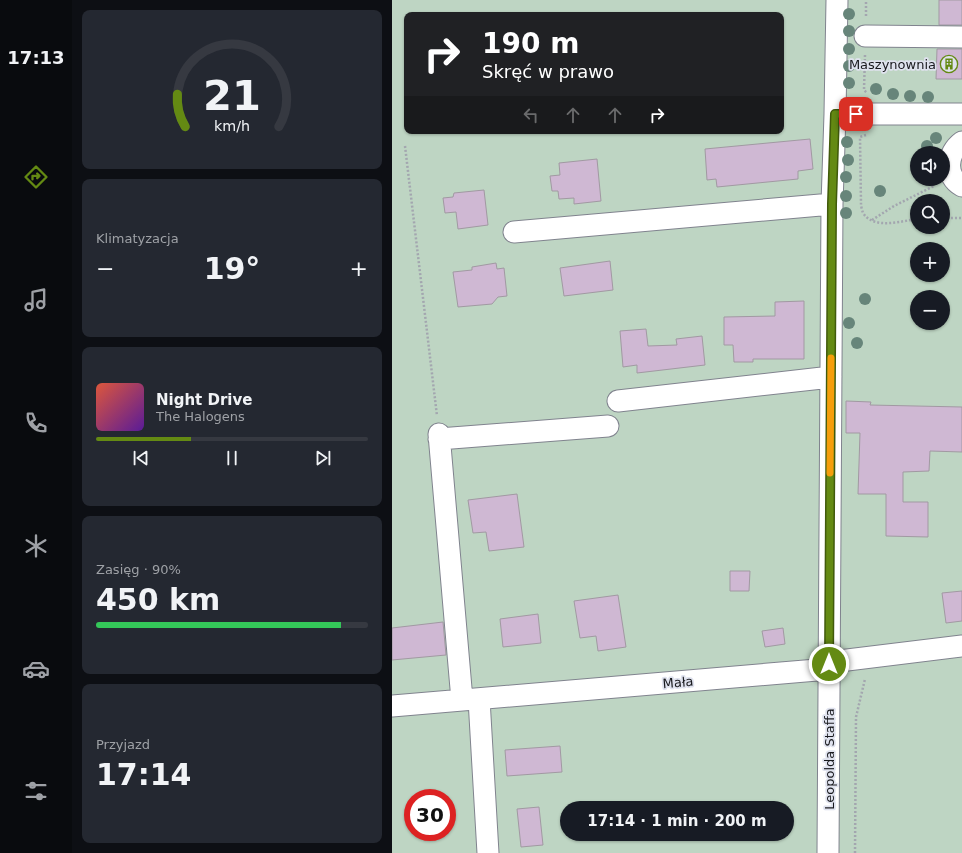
<!DOCTYPE html>
<html lang="pl">
<head>
<meta charset="utf-8">
<style>
	body { margin:0; font-family:"DejaVu Sans",sans-serif; background:#242831; color:#f1f3f6; height:100vh; display:flex; flex-direction:column; font-size:15px; white-space:nowrap }
	* { box-sizing:border-box; margin:0 }
	p { font-size:13px; color:#9ea1a6 }
	.icon { flex:none; width:22px; height:22px; fill:none; stroke:currentColor; stroke-width:2; stroke-linecap:round; stroke-linejoin:round }
	.map { position:relative; flex:1; overflow:hidden }
	.sheet { display:flex; flex-direction:column; gap:10px; padding:10px; background:#0d0f14; width:320px }
	.sheet>* { flex:none }
	.banner { position:absolute; left:12px; top:12px; width:380px; height:122px; border-radius:8px; box-shadow:0 1px 3px #0004; background:#202124; color:#fff; overflow:hidden }
	.buttons { position:absolute; left:518px; top:146px; display:grid; gap:8px }
	.buttons a { display:grid; place-items:center; width:40px; height:40px; border-radius:50%; background:#171b24; box-shadow:0 1px 3px #0004; font-size:20px }
	.speed { position:absolute; left:12px; top:789px; display:flex; gap:8px; font-size:20px; font-weight:700; text-align:center }
	.speed>* { display:grid; place-content:center; width:52px; height:52px; border-radius:50%; background:#171b24; box-shadow:0 1px 3px #0004; line-height:1 }
	.speed .limit { border:6px solid #d22; background:#fff; color:#111 }
	.pin { position:absolute; display:grid; place-items:center; width:34px; height:34px; color:#fff; margin:-17px; border-radius:8px; box-shadow:0 2px 6px #0006 }
	.me { position:absolute; width:44px; margin:-22px; rotate:0deg; stroke-linejoin:round; filter:drop-shadow(0 0 3px #0008) }
	.turn { display:flex; align-items:center; gap:14px; height:84px; padding:0 12px; font-size:18px }
	.turn .icon { width:52px; height:52px; stroke-width:2.5 }
	.turn b { display:block; font-size:28px; line-height:34px }
	.lanes { display:flex; align-items:center; height:38px; padding:0 12px; background:#0003; justify-content:center; gap:20px; direction:ltr }
	.lanes .off { opacity:.35 }
	.big { font-size:30px; font-weight:800; line-height:1.1 }
	.sheet .widget { flex:1; display:flex; flex-direction:column; justify-content:center; gap:6px; min-width:0; padding:0 14px; border-radius:8px; background:#242831 }
	.sheet .dial { align-items:center; gap:0 }
	.dial svg { height:104px; overflow:visible; fill:none; stroke:#363941; stroke-width:7; stroke-linecap:round; text-anchor:middle }
	.dial text { fill:#f1f3f6; stroke:none }
	.song { display:flex; align-items:center; gap:12px }
	.cover { width:48px; height:48px; border-radius:6px; background:linear-gradient(135deg,hsl(10 70% 55%),hsl(270 70% 35%)) }
	.played { height:4px; border-radius:2px; background:linear-gradient(90deg,#648a13 35%,#363941 35%) }
	.keys { display:flex; justify-content:space-around; direction:ltr }
	.heat { display:flex; justify-content:space-between; align-items:center; font-size:22px; direction:ltr }
	.charge { height:6px; border-radius:3px; background:linear-gradient(90deg,#34c759 90%,#363941 0) }
	.trip { position:absolute; left:168px; top:801px; width:234px; height:40px; border-radius:20px; background:#171b24; box-shadow:0 1px 3px #0004; font-weight:800; line-height:40px; text-align:center }
	main { display:flex; flex:1; min-height:0 }
	.tabs { display:flex; flex-direction:column; width:72px; justify-content:space-around; align-items:center; background:#090b0e; color:#9ea1a6 }
	.tabs .icon { width:28px; height:28px }
	.tabs .on { color:#648a13 }
	.tabs b { font-size:18px; color:#f1f3f6 }
	.map>svg:first-child { display:block }
	.green { fill:#bed5c3; fill-rule:evenodd }
	.building { fill:#cfb8d3; stroke:#a199a2 }
	.lines { fill:none; stroke-linecap:round; stroke-linejoin:round }
	.minor-casing { stroke:#80838e; stroke-width:23 }
	.path { stroke:#a3a6af; stroke-width:2.5; stroke-dasharray:2 2; stroke-linecap:butt }
	.minor { stroke:#fff; stroke-width:21 }
	.tree { fill:#67857a }
	.route-casing { stroke:#415a0c; stroke-width:10 }
	.route { stroke:#648a13; stroke-width:7 }
	.slow { stroke:#f59e0b; stroke-width:7 }
	.labels { text-anchor:middle; stroke-width:3.5; stroke-linejoin:round; paint-order:stroke }
	.poi-label { font-size:13px; fill:#191a1e; stroke:#dfe2ee; text-anchor:end }
	.street-label { font-size:13px; fill:#191a1e; stroke:#dfe2ee }
</style>
</head>
<body>
<main>
<nav class="tabs">
<b>17:13</b>
<svg class="icon on" aria-label="directions" viewBox="0 0 24 24"><path d="M12 3l9 9-9 9-9-9zM9 14v-3h6M13 9l2 2-2 2"/></svg>
<svg class="icon" aria-label="music" viewBox="0 0 24 24"><path d="M9 18V5l10-2v13"/><circle cx="6" cy="18" r="3"/><circle cx="16" cy="16" r="3"/></svg>
<svg class="icon" aria-label="phone" viewBox="0 0 24 24"><path d="M5 4h4l2 5-3 2q2 4 5 5l2-3 5 2v4C11 20 4 13 5 4z"/></svg>
<svg class="icon" aria-label="climate" viewBox="0 0 24 24"><path d="M12 3v18M4 7l16 10M4 17L20 7"/></svg>
<svg class="icon" aria-label="car" viewBox="0 0 24 24"><path d="M5 17H2v-5l4-1 3-4h7l3 4 3 1v5h-3M9 17h6M6 11h13"/><circle cx="7" cy="17" r="2"/><circle cx="17" cy="17" r="2"/></svg>
<svg class="icon" aria-label="filters" viewBox="0 0 24 24"><path d="M4 7h16M4 17h16"/><circle cx="9" cy="7" r="2"/><circle cx="15" cy="17" r="2"/></svg>
</nav>
<section class="sheet">
<div class="widget dial"><svg viewBox="0 0 100 80">
<path d="M14 69A42 42 0 1 1 86 69"/>
<path d="M14 69A42 42 0 0 1 8 44" stroke="#648a13"/>
<text x="50" y="56" font-size="32" font-weight="700">21</text>
<text x="50" y="72" font-size="11">km/h</text>
</svg></div>
<div class="widget"><p>Klimatyzacja</p>
<div class="heat"><a>−</a><b class="big">19°</b><a>+</a></div>
</div>
<div class="widget">
<div class="song"><i class="cover"></i><div><b>Night Drive</b><p>The Halogens</p></div></div>
<div class="played"></div>
<div class="keys"><svg class="icon" aria-label="previous" viewBox="0 0 24 24"><path d="M18 5L8 12l10 7zM5 5v14"/></svg><svg class="icon" aria-label="pause" viewBox="0 0 24 24"><path d="M8 5v14M16 5v14"/></svg><svg class="icon" aria-label="next" viewBox="0 0 24 24"><path d="M6 5l10 7-10 7zM19 5v14"/></svg></div>
</div>
<div class="widget"><p>Zasięg · 90%</p><b class="big">450 km</b><div class="charge"></div></div>
<div class="widget"><p>Przyjazd</p><b class="big">17:14</b></div>
</section>
<div class="map">
<svg width="570" height="853" viewBox="0 0 570 853">
	<rect width="100%" height="100%" fill="#dfe2ee"/>
	<path class="green" d="M0 0H570V853H0ZM15 15H389V131H15ZM525 153H551V179H525ZM525 201H551V227H525ZM525 249H551V275H525ZM525 297H551V323H525ZM21 798H55V832H21ZM175 808H395V834H175Z"/>
	<path class="building" d="M547 0H570V25H547Z
		M545 49H570V79H544Z
		M418 139 421 169 406 171V179L325 187 324 179 315 180 313 149Z
		M205 159 209 201 182 204V198L167 199 166 191H160L158 176 168 175 167 163Z
		M92 190 96 225 66 229 64 212 53 213 51 198 61 197 62 193Z
		M218 261 221 290 172 296 168 268Z
		M104 263 105 269 112 268 115 296 106 297 100 304 66 307 61 272 80 270V267Z
		M412 301V359H361V362H342L341 345H332V317L383 316V302Z
		M254 329 256 346 285 345 284 339 310 336 313 365 245 373V365L231 367 228 331Z
		M454 401 479 402 478 405 570 407V452L538 451 537 471 511 472V502H536V537L494 536V494H466L468 433H454Z
		M125 494 132 547 97 551 94 532 81 533 76 500Z
		M338 571H358L357 591H338Z
		M570 591V621L554 623 550 593Z
		M226 595 234 647 206 651 204 636 188 638 182 601Z
		M146 614 149 643 111 647 108 619Z
		M51 622 54 655 0 660V628Z
		M391 628 393 644 373 647 370 631Z
		M168 746 170 772 115 776 113 750Z
		M147 807 151 845 129 847 125 809Z"/>
	<g class="lines">
		<defs>
			<path id="minor" d="M473 36 570 37
				M443 114H570
				M570 142C555 153 552 176 570 186
				M122 232 440 204
				M226 401 439 377
				M47 434 70 700
				M47 439 216 426
				M87 699 96 853
				M0 706 425 670 447 661 570 646
				M436 853 440 204 443 114 445 0"/>
		</defs>
		<use href="#minor" class="minor-casing"/>
		<path class="path" d="M474 16V0
			M473 55 472 90 475 93
			M474 135 468 137 469 204C469 206 470 210 471 213 482 230 509 221 525 219
			M13 146 45 416
			M551 218H570
			M480 220 502 206 542 186
			M463 853 464 717 473 679"/>
		<use href="#minor" class="minor"/>
	</g>
	<g class="tree">
		<circle cx="457" cy="14" r="6"/>
		<circle cx="457" cy="31" r="6"/>
		<circle cx="457" cy="49" r="6"/>
		<circle cx="457" cy="66" r="6"/>
		<circle cx="457" cy="83" r="6"/>
		<circle cx="484" cy="89" r="6"/>
		<circle cx="501" cy="94" r="6"/>
		<circle cx="518" cy="96" r="6"/>
		<circle cx="536" cy="97" r="6"/>
		<circle cx="544" cy="138" r="6"/>
		<circle cx="455" cy="142" r="6"/>
		<circle cx="535" cy="146" r="6"/>
		<circle cx="456" cy="160" r="6"/>
		<circle cx="454" cy="177" r="6"/>
		<circle cx="488" cy="191" r="6"/>
		<circle cx="454" cy="196" r="6"/>
		<circle cx="454" cy="213" r="6"/>
		<circle cx="473" cy="299" r="6"/>
		<circle cx="457" cy="323" r="6"/>
		<circle cx="465" cy="343" r="6"/>
	</g>
	<g class="lines">
		<defs>
			<path id="route" d="M437 664 440 204 443 114H464"/>
		</defs>
		<use href="#route" class="route-casing"/>
		<use href="#route" class="route"/>
		<path class="slow" d="M438 473 439 358"/>
	</g>
	<defs>
		<symbol id="building-ring" viewBox="-11 -11 22 22"><circle r="9.5" fill="#dfe2ee" stroke="#648a13" stroke-width="1.5"/><path d="M-4-6H4V6H1V3H-1V6H-4ZM-2.5-4.3h1.7v1.8h-1.7ZM.8-4.3h1.7v1.8H.8ZM-2.5-1h1.7V.8h-1.7ZM.8-1h1.7V.8H.8Z" fill="#648a13"/></symbol>
	</defs>
	<g fill-rule="evenodd">
		<use href="#building-ring" x="547" y="54" width="20" height="20"/>
	</g>
	<g class="labels">
		<g class="poi-label">
			<text x="544" y="69">Maszynownia</text>
		</g>
		<g class="street-label">
			<text transform="translate(286 682) rotate(-5)" y="5">Mała</text>
			<text transform="translate(437 759) rotate(-90)" y="5">Leopolda Staffa</text>
		</g>
	</g>
</svg>
<div class="buttons">
<a><svg class="icon" aria-label="sound" viewBox="0 0 24 24"><path d="M4 9h4l5-4v14l-5-4H4zM17 9q2 3 0 6"/></svg></a>
<a><svg class="icon" aria-label="search" viewBox="0 0 24 24"><circle cx="10" cy="10" r="6"/><path d="M15 15l6 6"/></svg></a>
<a>+</a>
<a>−</a>
</div>
<div class="speed"><div class="limit">30</div></div>
<div class="pin" style="left:464px;top:114px;background:#d93025"><svg class="icon" aria-label="arrive" viewBox="0 0 24 24"><path d="M6 21V4h12l-3 4 3 4H6"/></svg></div>
<svg class="me" style="left:437px;top:664px" viewBox="-20 -20 40 40"><circle r="17" fill="#648a13" stroke="#fff" stroke-width="3"/><path d="M0-11L8 9 0 5-8 9z" fill="#fff"/></svg>
<div class="trip">17:14 · 1 min · 200 m</div>
<div class="banner">
<div class="turn"><svg class="icon" aria-label="right" viewBox="0 0 24 24"><path d="M7 20v-9h11M14 6l5 5-5 5"/></svg><div><b>190 m</b>Skręć w prawo</div></div>
<div class="lanes"><svg class="icon off" aria-label="left" viewBox="0 0 24 24"><path d="M17 20v-9H6M10 6l-5 5 5 5"/></svg><svg class="icon off" aria-label="ahead" viewBox="0 0 24 24"><path d="M12 20V5M6 11l6-6 6 6"/></svg><svg class="icon off" aria-label="ahead" viewBox="0 0 24 24"><path d="M12 20V5M6 11l6-6 6 6"/></svg><svg class="icon" aria-label="right" viewBox="0 0 24 24"><path d="M7 20v-9h11M14 6l5 5-5 5"/></svg></div>
</div>
</div>
</main>
</body>
</html>
